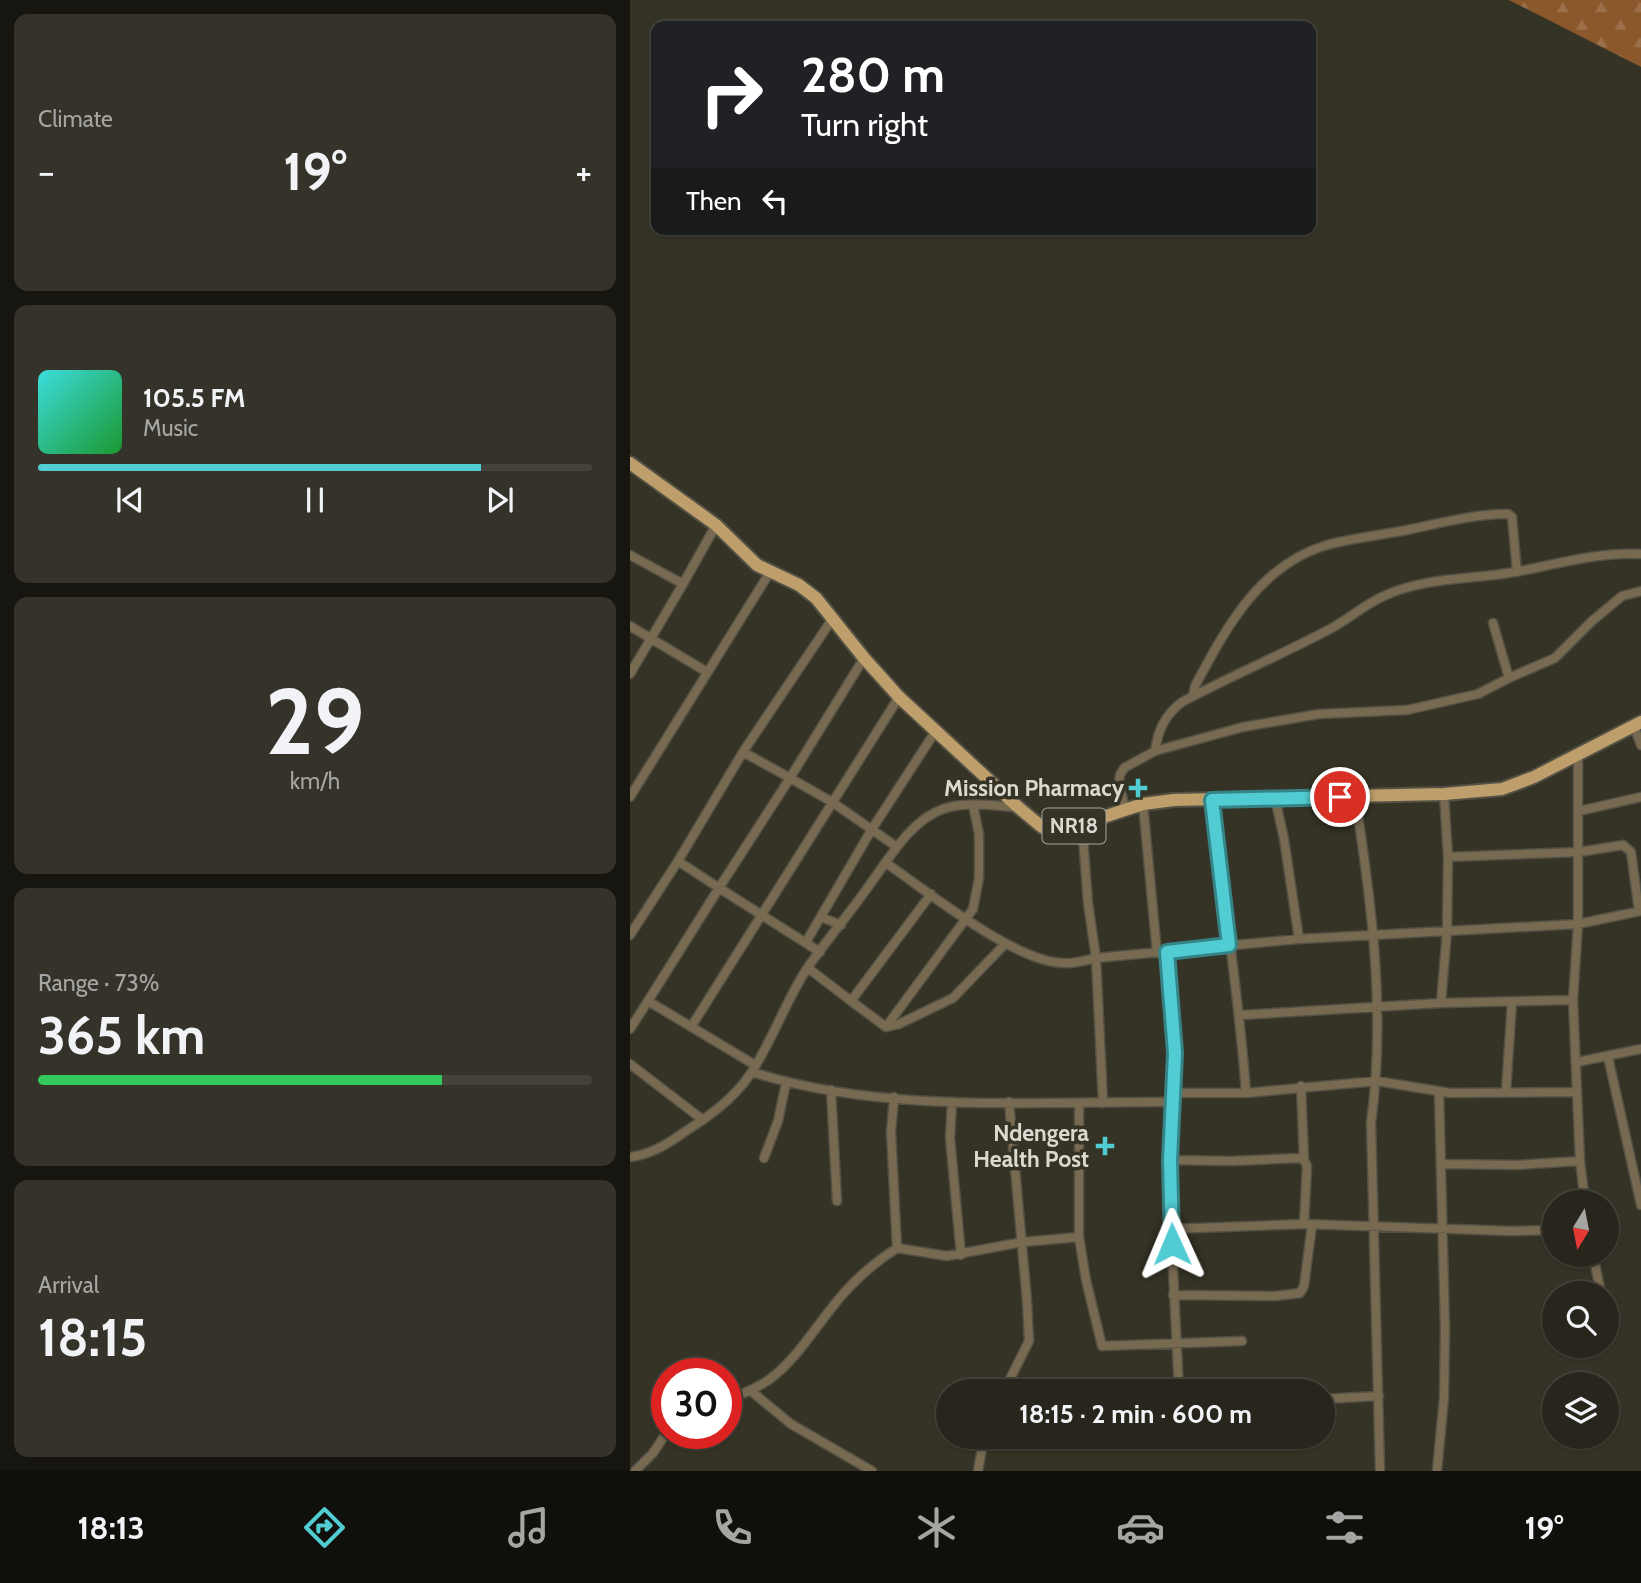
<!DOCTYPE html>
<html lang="en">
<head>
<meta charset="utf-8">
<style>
	body { margin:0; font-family:Cabin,sans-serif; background:#343229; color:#f1f3f6; height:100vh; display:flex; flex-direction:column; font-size:26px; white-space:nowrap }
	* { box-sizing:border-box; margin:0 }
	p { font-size:23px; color:#a5a5a3 }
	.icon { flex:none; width:38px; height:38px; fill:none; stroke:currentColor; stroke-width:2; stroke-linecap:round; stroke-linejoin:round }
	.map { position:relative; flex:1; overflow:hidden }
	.side { display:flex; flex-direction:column; gap:14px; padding:14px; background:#16150f; width:630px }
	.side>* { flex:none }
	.guide { position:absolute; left:21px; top:21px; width:665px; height:214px; border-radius:14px; box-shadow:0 2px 5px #0004,0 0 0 2px #44433b; background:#202124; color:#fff; overflow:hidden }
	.needle { width:46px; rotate:190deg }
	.controls { position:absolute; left:912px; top:1190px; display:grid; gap:14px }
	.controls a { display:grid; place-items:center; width:77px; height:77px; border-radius:50%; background:#28261c; box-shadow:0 2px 5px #0004,0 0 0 2px #44433b; font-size:35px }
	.speed { position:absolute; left:21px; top:1358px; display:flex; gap:14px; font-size:35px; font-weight:700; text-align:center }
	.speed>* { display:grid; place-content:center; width:91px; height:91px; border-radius:50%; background:#28261c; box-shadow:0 2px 5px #0004,0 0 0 2px #44433b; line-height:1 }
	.speed .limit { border:10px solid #d22; background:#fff; color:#111 }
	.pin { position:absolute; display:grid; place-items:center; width:60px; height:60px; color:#fff; margin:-30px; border:4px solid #fff; border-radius:50%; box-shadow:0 2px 7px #0007 }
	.me { position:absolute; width:77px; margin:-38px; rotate:359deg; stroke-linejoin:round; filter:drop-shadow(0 0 5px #0008) }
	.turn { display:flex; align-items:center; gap:24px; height:147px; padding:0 35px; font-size:32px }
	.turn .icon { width:91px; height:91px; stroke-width:2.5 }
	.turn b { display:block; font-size:49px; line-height:60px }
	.then { display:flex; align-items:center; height:66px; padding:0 35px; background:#0003; gap:14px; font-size:26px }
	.big { font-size:52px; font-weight:700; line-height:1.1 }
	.side .card { flex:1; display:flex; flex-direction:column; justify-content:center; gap:10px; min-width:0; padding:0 24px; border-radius:14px; background:#343229 }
	.side .dial { align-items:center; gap:0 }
	.dial b { font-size:91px; line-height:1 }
	.song { display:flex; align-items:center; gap:21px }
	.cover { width:84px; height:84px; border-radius:10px; background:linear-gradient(135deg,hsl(180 70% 55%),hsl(130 70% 35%)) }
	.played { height:7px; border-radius:4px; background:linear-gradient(90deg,#51ccd2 80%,#44433b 80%) }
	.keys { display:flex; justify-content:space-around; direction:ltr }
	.heat { display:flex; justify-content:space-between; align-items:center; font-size:38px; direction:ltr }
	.charge { height:10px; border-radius:5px; background:linear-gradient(90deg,#34c759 73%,#44433b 0) }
	.trip { position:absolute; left:306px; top:1379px; width:399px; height:70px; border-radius:35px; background:#28261c; box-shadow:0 2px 5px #0004,0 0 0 2px #44433b; font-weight:700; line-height:70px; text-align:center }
	.tabs { display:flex; height:112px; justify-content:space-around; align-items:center; background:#100f0b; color:#a5a5a3 }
	.tabs .icon { width:49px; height:49px }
	.tabs .on { color:#51ccd2 }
	.tabs b { font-size:32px; color:#f1f3f6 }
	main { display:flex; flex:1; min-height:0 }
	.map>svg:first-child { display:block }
	.forest { fill:url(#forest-firs) }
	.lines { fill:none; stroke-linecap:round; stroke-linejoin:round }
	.street-casing { stroke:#535144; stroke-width:11 }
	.primary-casing { stroke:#535144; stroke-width:16 }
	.street { stroke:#786951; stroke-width:8 }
	.primary { stroke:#be9f6c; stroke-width:12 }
	.route-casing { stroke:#358588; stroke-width:18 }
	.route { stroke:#51ccd2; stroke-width:12 }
	.poi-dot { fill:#51ccd2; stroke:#353325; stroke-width:2.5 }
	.labels { text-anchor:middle; stroke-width:7; stroke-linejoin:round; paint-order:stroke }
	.shield { fill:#353325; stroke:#a8a79d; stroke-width:2 }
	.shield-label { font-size:21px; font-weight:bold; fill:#dad9d0 }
	.poi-label { font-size:23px; font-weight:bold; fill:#dad9d0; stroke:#353325; text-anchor:end }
</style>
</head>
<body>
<main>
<section class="side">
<div class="card"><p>Climate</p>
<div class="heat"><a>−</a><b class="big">19°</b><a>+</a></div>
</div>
<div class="card">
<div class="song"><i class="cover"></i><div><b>105.5 FM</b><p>Music</p></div></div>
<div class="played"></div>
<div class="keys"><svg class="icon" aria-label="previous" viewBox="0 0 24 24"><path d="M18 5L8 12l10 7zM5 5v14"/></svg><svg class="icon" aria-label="pause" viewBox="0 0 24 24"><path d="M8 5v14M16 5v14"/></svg><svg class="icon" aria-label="next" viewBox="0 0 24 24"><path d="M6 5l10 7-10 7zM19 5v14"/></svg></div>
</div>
<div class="card dial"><b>29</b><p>km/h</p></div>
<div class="card"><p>Range · 73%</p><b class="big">365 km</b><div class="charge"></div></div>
<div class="card"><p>Arrival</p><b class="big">18:15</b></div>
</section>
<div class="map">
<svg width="1011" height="1471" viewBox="0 0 1011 1471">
	<defs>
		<pattern id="forest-firs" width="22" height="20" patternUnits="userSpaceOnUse" patternTransform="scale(1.75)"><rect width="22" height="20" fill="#8b582b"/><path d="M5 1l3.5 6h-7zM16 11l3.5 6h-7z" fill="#9b6f49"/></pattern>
	</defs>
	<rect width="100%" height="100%" fill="#353325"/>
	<path class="forest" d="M879 0H1011V67Z"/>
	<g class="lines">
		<defs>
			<path id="street" d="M0 555 53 584 86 525
				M863 623 879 678
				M0 626 77 672
				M0 674 53 584
				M563 696 565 686C596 628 629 565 697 545 723 538 751 535 777 530 806 524 848 513 878 514L882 517 887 572
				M1004 726 1011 745
				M525 751C528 730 535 715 552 702 601 676 651 655 700 629 719 619 735 604 754 596 797 576 846 580 890 571 931 563 969 552 1011 554
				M113 752 160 778 234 658
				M948 754V924L943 1000 950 1161 955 1202
				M814 794 818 857
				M725 796C742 905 756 1014 741 1123L750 1471
				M0 797 140 572
				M645 798 654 839 669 939
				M582 800C593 898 609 994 616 1093
				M513 804 527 953
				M495 810 489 782 490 775 494 768 525 751 613 727 689 714 777 710 848 694 879 678 925 658 962 621 992 596 1011 591
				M949 811 1011 797
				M48 861 89 888 18 1001 125 1065
				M256 863C297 891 386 963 434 963 445 964 456 960 466 958L458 903 452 824
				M191 917 211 925
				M0 935 48 861 113 752 203 618
				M176 942 242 829 305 732
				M190 952 89 888 160 778 202 802 267 847
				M537 952 545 1053 540 1160 541 1229 674 1224 881 1231 924 1230
				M178 968 221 1001 301 894
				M221 1001 256 1027 269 1024 323 998 375 944
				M811 1003 817 931 818 857 949 852 993 845 1001 852 1009 911
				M611 1015 811 1003 943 1000
				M61 1027 269 697
				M256 1027 343 909 349 878V834L343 805
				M0 1029 18 1001
				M978 1057 1011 1205
				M947 1062 1011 1049
				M0 1064 73 1120
				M122 1072C253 1114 407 1101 543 1102
				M671 1086 674 1160
				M201 1090 207 1201
				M876 1092 882 1002
				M544 1093H616L747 1081 820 1093 947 1092
				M264 1097 261 1132 267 1248
				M322 1102 320 1138 331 1255
				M449 1103V1237L456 1280 472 1346 612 1341
				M473 1103 466 958 669 939 948 924 1011 911
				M0 1157C19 1155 38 1144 53 1133 78 1117 104 1099 121 1073 142 1041 155 1003 176 970 197 939 222 911 243 880 262 854 282 820 313 809 336 801 364 806 388 807
				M134 1158 148 1121 156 1083
				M540 1160 602 1161 670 1158 674 1160 677 1166 674 1224
				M811 1164 888 1165 950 1161
				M541 1229 549 1391
				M963 1255 971 1293
				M543 1295 646 1296 670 1293 674 1286 682 1225
				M121 1391 161 1424 242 1471
				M374 1391 399 1341 397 1301 379 1102
				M693 1399 749 1396
				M96 1401C111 1394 126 1389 140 1379 164 1361 181 1334 200 1310 218 1286 242 1264 267 1248L317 1256 393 1242 449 1237
				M5 1471 23 1453 37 1432
				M348 1471 354 1437
				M807 1471 814 1398 815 1329 809 1092"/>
			<path id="primary" d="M0 463 86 525 127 565 169 585 186 598 234 658 269 697 388 807 412 827 426 829 452 824 513 804 544 800 814 794 872 789 904 777 1011 722"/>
		</defs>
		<use href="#street" class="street-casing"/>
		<use href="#primary" class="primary-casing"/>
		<use href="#street" class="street"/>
		<use href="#primary" class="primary"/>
	</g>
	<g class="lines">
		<defs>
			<path id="route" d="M542 1244 540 1160 545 1053 537 952 599 945 582 800 710 797"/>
		</defs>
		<use href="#route" class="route-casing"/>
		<use href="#route" class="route"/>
	</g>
	<g class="poi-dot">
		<path d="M504.5 777.5h7v7h7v7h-7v7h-7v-7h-7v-7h7z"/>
		<path d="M471.5 1135.5h7v7h7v7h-7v7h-7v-7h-7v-7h7z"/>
	</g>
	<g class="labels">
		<rect class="shield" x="412.5" y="808.5" width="63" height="35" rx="5"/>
		<g class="shield-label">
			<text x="444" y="833">NR18</text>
		</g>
		<g class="poi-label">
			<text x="494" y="796">Mission Pharmacy</text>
			<text x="459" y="1141">Ndengera<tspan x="459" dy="26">Health Post</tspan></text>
		</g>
	</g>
</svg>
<div class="controls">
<a><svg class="needle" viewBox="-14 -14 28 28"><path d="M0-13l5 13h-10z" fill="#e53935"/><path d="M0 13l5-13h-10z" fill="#a5a5a3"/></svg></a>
<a><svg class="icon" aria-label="search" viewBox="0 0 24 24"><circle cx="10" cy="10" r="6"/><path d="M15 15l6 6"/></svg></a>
<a><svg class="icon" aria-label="layers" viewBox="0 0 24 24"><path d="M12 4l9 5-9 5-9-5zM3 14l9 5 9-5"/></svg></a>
</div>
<div class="speed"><div class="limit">30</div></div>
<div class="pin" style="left:710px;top:797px;background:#d93025"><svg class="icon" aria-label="arrive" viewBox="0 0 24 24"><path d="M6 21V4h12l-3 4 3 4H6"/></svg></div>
<svg class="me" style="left:542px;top:1244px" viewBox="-20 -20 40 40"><path d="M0-17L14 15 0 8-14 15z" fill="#51ccd2" stroke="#fff" stroke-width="4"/></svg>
<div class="trip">18:15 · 2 min · 600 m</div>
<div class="guide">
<div class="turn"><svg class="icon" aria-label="right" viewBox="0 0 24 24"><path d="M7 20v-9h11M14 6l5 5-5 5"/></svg><div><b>280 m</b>Turn right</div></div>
<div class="then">Then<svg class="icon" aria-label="left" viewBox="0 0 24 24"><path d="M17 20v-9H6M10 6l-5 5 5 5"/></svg></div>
</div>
</div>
</main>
<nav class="tabs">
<b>18:13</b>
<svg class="icon on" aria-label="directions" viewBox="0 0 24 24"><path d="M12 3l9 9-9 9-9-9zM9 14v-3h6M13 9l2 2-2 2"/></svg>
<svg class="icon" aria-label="music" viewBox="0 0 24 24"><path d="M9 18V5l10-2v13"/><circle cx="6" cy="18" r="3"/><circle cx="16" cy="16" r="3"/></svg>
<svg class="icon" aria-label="phone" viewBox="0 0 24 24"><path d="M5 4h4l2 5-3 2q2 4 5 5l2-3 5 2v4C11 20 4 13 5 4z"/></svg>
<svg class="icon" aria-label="climate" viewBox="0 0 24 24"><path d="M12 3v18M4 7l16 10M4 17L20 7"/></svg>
<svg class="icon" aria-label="car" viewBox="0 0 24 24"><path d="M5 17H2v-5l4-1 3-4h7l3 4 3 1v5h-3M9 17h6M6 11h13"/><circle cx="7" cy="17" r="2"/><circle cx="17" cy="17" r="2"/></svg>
<svg class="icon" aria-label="filters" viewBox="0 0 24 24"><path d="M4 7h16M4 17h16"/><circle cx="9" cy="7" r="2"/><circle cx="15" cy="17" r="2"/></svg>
<b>19°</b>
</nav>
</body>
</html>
